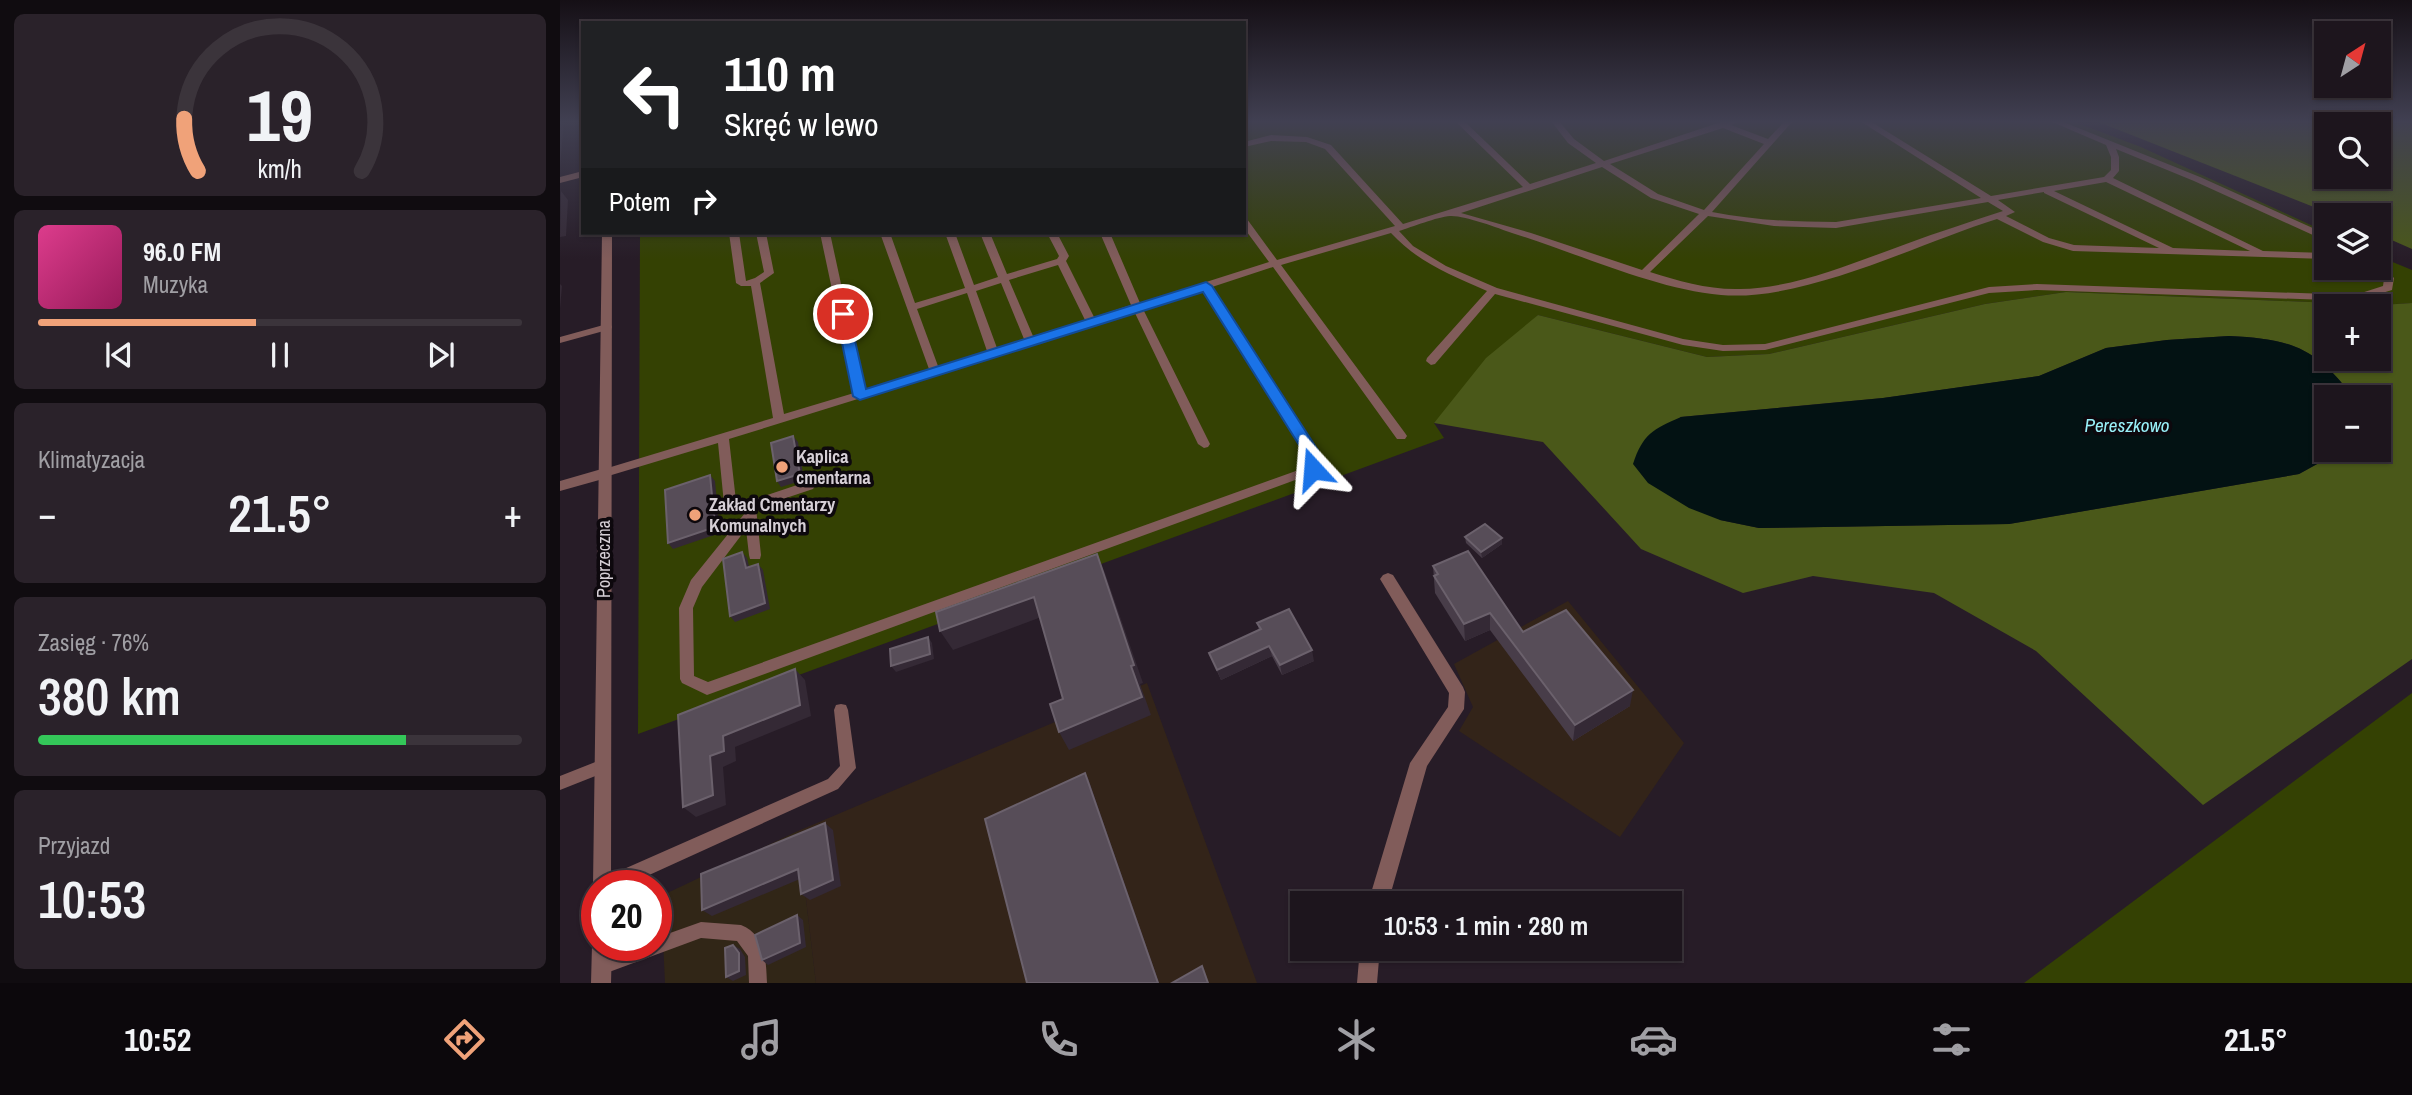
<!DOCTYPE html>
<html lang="pl">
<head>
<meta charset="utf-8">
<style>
	body { margin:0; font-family:"Archivo Narrow",sans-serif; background:#2a222a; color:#f1f3f6; height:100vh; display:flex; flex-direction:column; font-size:26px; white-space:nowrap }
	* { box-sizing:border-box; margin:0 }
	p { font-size:23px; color:#a09fa4 }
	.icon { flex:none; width:38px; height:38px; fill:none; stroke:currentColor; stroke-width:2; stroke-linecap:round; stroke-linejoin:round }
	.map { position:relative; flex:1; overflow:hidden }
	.details { display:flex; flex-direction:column; gap:14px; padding:14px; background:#100c10; width:560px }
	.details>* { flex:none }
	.banner { position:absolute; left:21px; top:21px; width:665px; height:214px; border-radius:0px; box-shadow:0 2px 5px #0004,0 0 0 2px #3b343b; background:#202124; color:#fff; overflow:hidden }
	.needle { width:46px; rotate:36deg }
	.fabs { position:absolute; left:1754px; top:21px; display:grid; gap:14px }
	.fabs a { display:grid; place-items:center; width:77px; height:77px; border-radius:0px; background:#1d151d; box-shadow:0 2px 5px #0004,0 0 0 2px #3b343b; font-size:35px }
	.speed { position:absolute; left:21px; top:870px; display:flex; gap:14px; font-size:35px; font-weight:700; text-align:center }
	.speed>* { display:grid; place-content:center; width:91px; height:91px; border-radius:50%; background:#1d151d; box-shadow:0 2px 5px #0004,0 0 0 2px #3b343b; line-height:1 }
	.speed .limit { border:10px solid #d22; background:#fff; color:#111 }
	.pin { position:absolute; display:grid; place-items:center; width:60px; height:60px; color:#fff; margin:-30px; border:4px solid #fff; border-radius:50%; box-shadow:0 2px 7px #0007 }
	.me { position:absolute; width:77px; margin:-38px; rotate:341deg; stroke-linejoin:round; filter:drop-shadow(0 0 5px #0008) }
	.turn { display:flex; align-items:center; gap:24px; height:147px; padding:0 28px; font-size:32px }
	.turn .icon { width:91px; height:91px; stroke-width:2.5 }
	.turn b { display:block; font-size:49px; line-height:60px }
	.then { display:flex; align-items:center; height:66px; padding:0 28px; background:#0003; gap:14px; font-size:26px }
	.big { font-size:52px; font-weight:600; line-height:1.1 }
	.details .tile { flex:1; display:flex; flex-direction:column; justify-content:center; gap:10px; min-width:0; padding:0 24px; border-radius:10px; background:#2a222a }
	.details .dial { align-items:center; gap:0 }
	.dial svg { height:182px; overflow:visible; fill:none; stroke:#3b343b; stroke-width:7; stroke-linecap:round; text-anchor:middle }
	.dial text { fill:#f1f3f6; stroke:none }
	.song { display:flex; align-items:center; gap:21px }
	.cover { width:84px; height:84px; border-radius:10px; background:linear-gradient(135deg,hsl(330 70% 55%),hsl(330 70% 35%)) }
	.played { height:7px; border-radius:4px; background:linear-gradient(90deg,#f0a279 45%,#3b343b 45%) }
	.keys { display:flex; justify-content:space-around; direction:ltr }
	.heat { display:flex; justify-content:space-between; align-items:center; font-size:38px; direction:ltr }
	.charge { height:10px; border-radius:5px; background:linear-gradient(90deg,#34c759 76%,#3b343b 0) }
	.trip { position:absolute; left:730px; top:891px; width:392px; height:70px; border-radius:0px; background:#1d151d; box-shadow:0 2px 5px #0004,0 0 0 2px #3b343b; font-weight:600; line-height:70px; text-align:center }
	.menu { display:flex; height:112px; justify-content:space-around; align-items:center; background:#0c080c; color:#a09fa4 }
	.menu .icon { width:49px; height:49px }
	.menu .active { color:#f0a279 }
	.menu b { font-size:32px; color:#f1f3f6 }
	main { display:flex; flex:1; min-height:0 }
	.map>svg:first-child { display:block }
	.commercial { fill:#312617 }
	.industrial { fill:#332419 }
	.green { fill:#344103 }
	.forest { fill:#4a5819; fill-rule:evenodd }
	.water { fill:#031213 }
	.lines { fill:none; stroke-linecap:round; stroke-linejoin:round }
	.service { fill:#815c5a; fill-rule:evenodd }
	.minor { fill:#815c5a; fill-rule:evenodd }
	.tertiary { fill:#815c5a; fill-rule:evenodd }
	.wall { fill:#483d49 }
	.shaded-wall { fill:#342935 }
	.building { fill:#574d58; stroke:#6b616c; stroke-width:2 }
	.route { fill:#1a73e8; stroke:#114b97; stroke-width:2 }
	.poi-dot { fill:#f0a279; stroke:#0d080d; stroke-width:2.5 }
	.labels { text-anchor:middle; stroke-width:7; stroke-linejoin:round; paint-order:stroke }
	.poi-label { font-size:18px; font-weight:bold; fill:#d6cfd6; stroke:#0d080d; text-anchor:start }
	.street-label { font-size:18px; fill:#d6cfd6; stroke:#0d080d }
	.water-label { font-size:19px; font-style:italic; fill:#98eff7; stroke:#0d080d }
</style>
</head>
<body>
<main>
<section class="details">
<div class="tile dial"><svg viewBox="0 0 100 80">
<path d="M14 69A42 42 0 1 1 86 69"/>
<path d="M14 69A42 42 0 0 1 8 46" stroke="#f0a279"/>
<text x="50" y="56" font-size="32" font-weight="700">19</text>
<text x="50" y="72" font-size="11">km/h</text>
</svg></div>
<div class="tile">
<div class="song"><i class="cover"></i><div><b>96.0 FM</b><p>Muzyka</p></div></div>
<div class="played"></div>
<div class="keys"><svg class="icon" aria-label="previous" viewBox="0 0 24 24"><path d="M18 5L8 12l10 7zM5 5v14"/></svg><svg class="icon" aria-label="pause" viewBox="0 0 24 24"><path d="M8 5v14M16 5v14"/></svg><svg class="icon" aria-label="next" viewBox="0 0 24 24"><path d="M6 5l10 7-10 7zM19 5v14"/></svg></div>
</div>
<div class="tile"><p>Klimatyzacja</p>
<div class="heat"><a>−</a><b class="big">21.5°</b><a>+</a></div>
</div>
<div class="tile"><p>Zasięg · 76%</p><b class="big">380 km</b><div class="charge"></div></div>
<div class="tile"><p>Przyjazd</p><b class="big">10:53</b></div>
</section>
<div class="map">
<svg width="1852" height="983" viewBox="0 0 1852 983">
	<rect width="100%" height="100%" fill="#271c27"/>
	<path class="commercial" d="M238 831 256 983H105L101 896Z"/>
	<path class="industrial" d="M1008 601 1124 743 1060 837 899 731 913 707 894 664Z
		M587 683 697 983H256L238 831Z"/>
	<path class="green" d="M684 121H1512L1581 147 1766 232V268H1818V256L1852 270V303L1821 305 1506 292 1425 304 1209 354 1147 357 978 315 874 423 884 438 78 734 80 233H684Z
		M1852 693V983H1464Z"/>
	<path class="forest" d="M1536 121H1852V249L1818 234V215H1774ZM1766 124H1818V177H1766Z
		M1506 292 1821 305 1852 303V659L1643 805 1476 651 1374 593 1253 576 1183 593 1081 549 983 442 874 423 926 358 978 315 1147 357 1209 354 1425 304ZM1766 306H1818V359H1766ZM1669 336C1731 339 1755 347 1793 397H1818V450H1776L1768 458 1739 474 1449 524 1199 528 1160 520 1120 417 1323 398 1479 376 1546 348 1607 340Z"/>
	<path class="water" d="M1669 336C1731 339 1755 347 1793 397H1766V450H1776L1768 458 1739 474 1449 524 1199 528 1160 520 1129 508 1088 483 1073 464C1083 434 1093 429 1121 417L1323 398 1479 376 1546 348 1607 340Z"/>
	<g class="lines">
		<path class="service" d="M895 121H904L970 184 1036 163 1008 143 991 121H999L1014 139 1044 161 1161 122 1180 121 1171 125 1208 139 1225 121H1233L1152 212C1193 220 1234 222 1276 222L1421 198 1300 121H1310L1431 196 1544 177 1551 170V157L1546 145 1490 121H1501L1640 177 1766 234V241L1634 181 1556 149 1559 157V171L1553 178 1703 251 1766 253V259L1513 251 1483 242 1437 219C1357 244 1244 302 1161 295 1094 289 1017 253 952 233 938 228 904 215 890 216 877 217 852 227 839 231L853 246 886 266 937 288 1123 339 1163 345 1205 344 1429 287 1477 284 1795 295 1823 286 1824 279 1814 268H1818V264L1821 265 1834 278 1832 290 1796 301 1477 290 1429 293 1205 350 1163 351 1123 345 935 294 875 364 871 365 866 361 867 358 927 291C889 274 859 263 831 233L721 265 845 433 847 436 845 439H837L713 267 652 287 759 456 757 472 147 695 122 683 120 679 119 608 131 580 185 513 166 507 164 504 158 443 45 477 39 473 41 470 213 418 191 286H181L176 283 169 233H179L186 281 195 278 204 272 196 233H206L214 273 200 283 224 414 294 393 260 233H270L304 390 369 369 320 233H330L355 303 405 288 385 233H395L414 285 438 277 420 233H430L447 274 497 259 499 256 487 233H497L509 256 506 261 534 317 571 305 540 233H550L580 303 709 262 684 228V218L687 219 717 260 835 226 765 149 746 142 711 141 684 147V142L711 135 747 137 771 145 843 224 963 187ZM1163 128 1204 144 1144 210 1098 194 1050 164ZM1042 167 1091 198 1139 214 1082 270 971 233 901 213ZM1546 182 1690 251 1613 248 1494 191ZM1484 192V193L1599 248 1514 245 1489 238 1446 216 1455 212 1438 200ZM1428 202 1443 211C1410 222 1378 232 1346 244 1293 263 1236 288 1180 289 1149 290 1119 281 1090 272L1148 216 1214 226 1276 228ZM498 265 525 320 473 336 449 280ZM441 283 464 339 437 348 416 291ZM643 289 747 456V467L148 682 134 676 133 608 142 587 186 529 189 555 190 559H200L201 555 196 508 253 489 255 486 249 481 183 503 176 501 169 439 536 325 574 311 638 444 644 448 648 447 650 444 583 309ZM407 293 427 351 378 366 357 309Z
			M23 171V177L0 183V177Z
			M47 324 51 325 52 327 51 329 0 343V337Z
			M281 704 286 705 288 710 296 768 278 789 65 886H37L39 880 268 779 280 766 274 710 276 705Z
			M43 759 48 761 51 766 48 771 0 790V776Z
			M141 922 181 925C206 935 206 961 207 983H189L188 956 177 941 141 938 41 975 35 972 32 966 35 960 75 945H96V938Z"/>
		<path class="minor" d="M45 468 50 469 52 473 50 477 0 491V481Z
			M828 573 833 575 903 687 905 692 904 709 867 766 828 903H808L850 763 888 707 889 693 820 579 823 575Z
			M800 948H820L817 983H797Z"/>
		<path class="tertiary" d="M42 233H52L51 886H37V893L33 886Z
			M37 937V945H52L51 983H31L32 945Z"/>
	</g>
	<path class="wall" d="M905 537 942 544 922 558 906 543Z
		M873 566 963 632 1070 706 1013 741 930 630 905 641 875 593Z
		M697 623 754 661 722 675 712 656 661 680 649 653 699 630Z"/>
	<path class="shaded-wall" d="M0 121H4L0 167Z
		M1 191 8 200 6 236 0 237Z
		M0 284 2 286 0 309Z
		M233 436 238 442 244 480 221 487 217 481Z
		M150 475 155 481 160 533 113 549 108 543Z
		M942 538V544L922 558 921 552Z
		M182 552 187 558 191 574 186 568Z
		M537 554 545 573 583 683 580 684 591 715 509 750 499 732Z
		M198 564 203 570 210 609 175 622 170 616Z
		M474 597 484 616 393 650 380 631Z
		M930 613V630L905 641 904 624Z
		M368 637 372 643 374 659 336 672 331 666Z
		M709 646 712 656 661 680 657 670Z
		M752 650 754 661 722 675 720 665Z
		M235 669 245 680 251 716 175 747 176 761 163 767 166 805 136 817 123 807 150 756 163 736Z
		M1073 690 1070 706 1013 741 1015 725Z
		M525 773 528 778 599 983H598Z
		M265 823 273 830 281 886 250 900 241 894Z
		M238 869 247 876 152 916 142 910Z
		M237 915 243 920 246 947 208 965 202 960Z
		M173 945 180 949 185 957 186 975 173 981 166 977Z"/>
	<path class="building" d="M233 436 240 474 217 481 211 443Z
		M150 475 155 527 108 543 105 490Z
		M925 524 942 538 921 552 905 537Z
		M908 551 963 632 1006 610 1073 690 1015 725 930 613 904 624 874 576 878 574 873 566Z
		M182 552 186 568 198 564 205 603 170 616 163 559Z
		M537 554 574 665 571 666 582 697 499 732 490 704 503 699 474 597 380 631 376 612Z
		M729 609 752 650 720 665 709 646 657 670 649 653 701 629 697 623Z
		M368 637 370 654 331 666 330 649Z
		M235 669 240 705 163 736 164 751 150 756 153 795 123 807 118 715Z
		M525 773 598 983H467L425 819Z
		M265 823 273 880 241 894 238 869 142 910 141 874Z
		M237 915 240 943 202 960 195 935Z
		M173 945 179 953V971L166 977 165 948Z
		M642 966 648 983H612Z"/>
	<linearGradient id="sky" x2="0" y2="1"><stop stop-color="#150f15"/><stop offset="0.47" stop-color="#414052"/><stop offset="1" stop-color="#414052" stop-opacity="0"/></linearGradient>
	<rect width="1852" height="259" fill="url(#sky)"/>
	<path class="route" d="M646 282 652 286 759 452 761 456 758 473H747L746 456 643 292 300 400 293 396 276 314 283 310 289 314 306 389Z"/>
	<g class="poi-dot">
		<circle cx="222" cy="467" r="7"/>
		<circle cx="135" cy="515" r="7"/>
	</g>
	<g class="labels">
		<g class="poi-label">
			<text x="236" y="463">Kaplica<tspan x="236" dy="21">cmentarna</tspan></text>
			<text x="149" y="511">Zakład Cmentarzy<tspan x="149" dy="21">Komunalnych</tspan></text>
		</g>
		<g class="street-label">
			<text transform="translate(44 559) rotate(-90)" y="6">Poprzeczna</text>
		</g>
		<g class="water-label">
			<text x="1567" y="432">Pereszkowo</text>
		</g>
	</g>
</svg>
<div class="fabs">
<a><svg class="needle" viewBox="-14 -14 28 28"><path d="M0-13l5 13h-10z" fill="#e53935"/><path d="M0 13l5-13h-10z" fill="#a09fa4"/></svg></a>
<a><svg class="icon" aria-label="search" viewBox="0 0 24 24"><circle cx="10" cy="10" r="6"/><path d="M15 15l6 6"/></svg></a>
<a><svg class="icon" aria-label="layers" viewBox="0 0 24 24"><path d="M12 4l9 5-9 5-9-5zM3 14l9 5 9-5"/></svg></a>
<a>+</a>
<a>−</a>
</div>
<div class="speed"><div class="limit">20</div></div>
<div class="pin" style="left:283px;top:314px;background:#d93025"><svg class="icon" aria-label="arrive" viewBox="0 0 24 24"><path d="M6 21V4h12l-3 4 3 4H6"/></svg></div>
<svg class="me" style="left:753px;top:469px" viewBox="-20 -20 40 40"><path d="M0-17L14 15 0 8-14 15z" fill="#1a73e8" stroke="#fff" stroke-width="4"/></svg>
<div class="trip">10:53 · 1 min · 280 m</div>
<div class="banner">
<div class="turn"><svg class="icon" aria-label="left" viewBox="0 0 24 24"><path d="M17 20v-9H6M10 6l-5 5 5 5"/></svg><div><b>110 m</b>Skręć w lewo</div></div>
<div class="then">Potem<svg class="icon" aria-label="right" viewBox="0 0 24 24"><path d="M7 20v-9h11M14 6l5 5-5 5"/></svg></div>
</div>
</div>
</main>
<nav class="menu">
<b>10:52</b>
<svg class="icon active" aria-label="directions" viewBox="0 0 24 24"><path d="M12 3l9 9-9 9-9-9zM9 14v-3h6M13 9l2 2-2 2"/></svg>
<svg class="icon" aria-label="music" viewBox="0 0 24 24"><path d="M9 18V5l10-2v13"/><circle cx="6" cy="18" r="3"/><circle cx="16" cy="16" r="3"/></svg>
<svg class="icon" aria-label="phone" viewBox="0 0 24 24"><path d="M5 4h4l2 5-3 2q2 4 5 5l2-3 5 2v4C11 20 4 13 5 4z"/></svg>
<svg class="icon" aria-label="climate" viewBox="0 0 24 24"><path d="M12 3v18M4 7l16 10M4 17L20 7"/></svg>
<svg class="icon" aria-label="car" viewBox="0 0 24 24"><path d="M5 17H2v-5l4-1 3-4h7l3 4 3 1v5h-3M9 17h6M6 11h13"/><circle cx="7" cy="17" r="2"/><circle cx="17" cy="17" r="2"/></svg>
<svg class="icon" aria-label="filters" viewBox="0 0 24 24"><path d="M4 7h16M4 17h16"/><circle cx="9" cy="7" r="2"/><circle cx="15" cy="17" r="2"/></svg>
<b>21.5°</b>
</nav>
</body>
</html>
